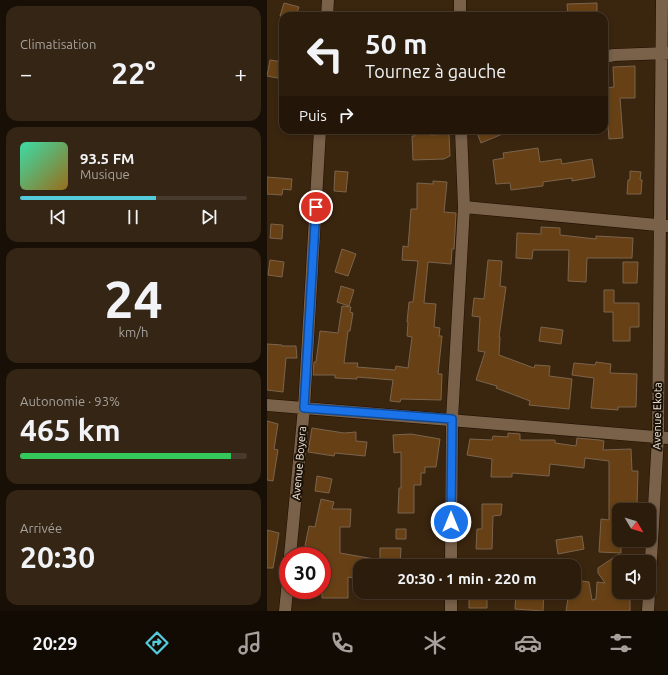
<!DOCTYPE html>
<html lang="fr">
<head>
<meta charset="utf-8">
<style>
	body { margin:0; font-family:Ubuntu,sans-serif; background:#342514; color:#f1f3f6; height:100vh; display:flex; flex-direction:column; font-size:15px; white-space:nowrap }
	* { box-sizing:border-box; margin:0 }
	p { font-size:13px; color:#a6a19d }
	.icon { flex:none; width:22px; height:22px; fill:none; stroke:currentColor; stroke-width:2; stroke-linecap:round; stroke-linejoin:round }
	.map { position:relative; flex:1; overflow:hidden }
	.side { display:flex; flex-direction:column; gap:6px; padding:6px; background:#180f06; width:267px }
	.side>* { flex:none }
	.hud { position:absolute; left:12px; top:12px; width:329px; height:122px; border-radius:12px; box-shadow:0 2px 6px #0003,0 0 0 1px #483a2c; background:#2c1c0b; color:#f1f3f6; overflow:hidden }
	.needle { width:26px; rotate:128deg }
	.fabs { position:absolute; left:345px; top:503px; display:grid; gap:8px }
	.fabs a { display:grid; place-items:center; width:44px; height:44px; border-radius:8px; background:#2c1c0b; box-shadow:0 2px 6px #0003,0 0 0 1px #483a2c; font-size:20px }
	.speed { position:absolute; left:12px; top:547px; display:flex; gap:8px; font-size:20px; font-weight:700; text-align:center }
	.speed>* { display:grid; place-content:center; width:52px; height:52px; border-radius:50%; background:#2c1c0b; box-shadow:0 2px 6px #0003,0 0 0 1px #483a2c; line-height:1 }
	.speed .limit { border:6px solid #d22; background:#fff; color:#111 }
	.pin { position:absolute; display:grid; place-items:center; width:34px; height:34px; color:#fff; margin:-17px; border:2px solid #fff; border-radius:50%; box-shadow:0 1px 4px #0007 }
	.me { position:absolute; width:44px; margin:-22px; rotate:0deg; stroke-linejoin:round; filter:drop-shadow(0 0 3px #0008) }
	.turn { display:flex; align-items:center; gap:14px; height:84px; padding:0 20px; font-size:18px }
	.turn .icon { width:52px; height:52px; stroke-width:2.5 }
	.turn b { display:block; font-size:28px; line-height:34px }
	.then { display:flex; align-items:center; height:38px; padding:0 20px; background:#0003; gap:8px; font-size:15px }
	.big { font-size:30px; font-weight:700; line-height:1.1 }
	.side .widget { flex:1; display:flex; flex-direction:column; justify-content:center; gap:6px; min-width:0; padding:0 14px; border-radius:12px; background:#342514 }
	.side .dial { align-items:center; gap:0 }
	.dial b { font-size:52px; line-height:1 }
	.song { display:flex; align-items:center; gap:12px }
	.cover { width:48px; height:48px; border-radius:6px; background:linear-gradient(135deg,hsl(160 70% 55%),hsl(40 70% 35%)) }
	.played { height:4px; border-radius:2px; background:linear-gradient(90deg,#53cbda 60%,#483a2c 60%) }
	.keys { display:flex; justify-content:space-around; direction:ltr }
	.heat { display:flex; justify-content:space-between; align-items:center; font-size:22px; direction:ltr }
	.charge { height:6px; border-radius:3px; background:linear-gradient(90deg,#34c759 93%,#483a2c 0) }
	.trip { position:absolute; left:86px; top:559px; width:228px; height:40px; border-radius:12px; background:#2c1c0b; box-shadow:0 2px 6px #0003,0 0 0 1px #483a2c; font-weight:700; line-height:40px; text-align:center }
	.tabs { display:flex; height:64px; justify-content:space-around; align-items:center; background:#120b04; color:#a6a19d }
	.tabs .icon { width:28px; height:28px }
	.tabs .current { color:#53cbda }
	.tabs b { font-size:18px; color:#f1f3f6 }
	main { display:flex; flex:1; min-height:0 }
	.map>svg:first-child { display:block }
	.building { fill:#674115; stroke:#7b644c }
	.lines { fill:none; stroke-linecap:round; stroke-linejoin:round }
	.minor-casing { stroke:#200e00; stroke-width:13 }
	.minor { stroke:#79614a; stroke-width:12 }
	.route-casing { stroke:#114b97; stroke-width:10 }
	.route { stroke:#1a73e8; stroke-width:7 }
	.labels { text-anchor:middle; stroke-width:4; stroke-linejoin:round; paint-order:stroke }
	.street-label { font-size:11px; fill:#f8eadd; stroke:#1a1107 }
</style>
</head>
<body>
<main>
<section class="side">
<div class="widget"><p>Climatisation</p>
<div class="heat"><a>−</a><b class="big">22°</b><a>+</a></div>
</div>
<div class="widget">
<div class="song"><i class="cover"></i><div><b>93.5 FM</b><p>Musique</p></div></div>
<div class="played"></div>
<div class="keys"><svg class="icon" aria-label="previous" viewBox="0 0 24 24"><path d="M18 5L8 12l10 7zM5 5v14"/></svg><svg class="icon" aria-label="pause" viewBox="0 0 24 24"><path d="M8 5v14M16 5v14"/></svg><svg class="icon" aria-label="next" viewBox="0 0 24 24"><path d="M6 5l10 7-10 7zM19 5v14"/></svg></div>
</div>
<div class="widget dial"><b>24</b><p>km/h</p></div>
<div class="widget"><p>Autonomie · 93%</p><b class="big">465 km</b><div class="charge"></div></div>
<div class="widget"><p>Arrivée</p><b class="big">20:30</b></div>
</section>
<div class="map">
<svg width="401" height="611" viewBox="0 0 401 611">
	<rect width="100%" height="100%" fill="#3a250f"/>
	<path class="building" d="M17 3 32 7 29 16H13Z
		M330 3V14H313V16H301L300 4Z
		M3 60 16 62V79L0 76Z
		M368 66V98H353L356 138 342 139 339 102H337V88L347 87 346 67Z
		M147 130H163L164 135 182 134 183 156 177 159 146 160 145 136H148Z
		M209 130H245L214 143Z
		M271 148 273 162 294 159 295 164 325 159 328 177 305 181V178L276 182V186L244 190 243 183 229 184 226 160 237 158 236 153Z
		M68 171 81 172 79 192 67 191Z
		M363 171 374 172 373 180H375L374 194H360L361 180H363Z
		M0 177 25 179 24 190 16 189 15 195 0 194Z
		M166 181 180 182 177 212 189 213 187 249H185L184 264 161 262 157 303 169 304 167 327 173 328 172 336H175L171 374H175L174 400 134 399 133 402 123 401 126 380 90 377V379L68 378V375H46L47 362H49L53 331 71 333 75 306 84 307 83 312 86 313 83 331H81L77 363H91L90 367 128 370 129 366 141 368 145 337 140 336 141 322H140L142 302H146L151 261 135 260 136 246 141 247 144 209H150V183L166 184Z
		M4 224 16 225 15 239 3 238Z
		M274 227 293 228V235L329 239V236L366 238 365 258H320L319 282 301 281 302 250H266L265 259 249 258 250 233 274 234Z
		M75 249 89 254 81 276 68 272Z
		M3 260 17 262 15 277 1 275Z
		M221 260 235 261 233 286 239 287 232 337H233L232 355 267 368 268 365 283 366 282 376 305 379 302 409 262 405 263 401 229 388 230 386 209 380 218 352 211 351 213 317 205 316 207 298 217 299Z
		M356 262H371L370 283H356Z
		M74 286 87 290 82 306 70 302Z
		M337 290H347V303H372V327H363V341H346V312H337Z
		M274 327 296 330 294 344 272 341Z
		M0 344 15 345V346H29L30 358H19L16 392 0 390Z
		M329 362 344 364 343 373 370 374 369 407H351V410L324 408 327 378 305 375 307 363 328 365Z
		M0 421 11 424 7 449 11 450 6 481 0 480Z
		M45 428 77 433 89 432V441L100 442 98 456 68 453 67 456 41 452Z
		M241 433 253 434V440H288V443L309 446 310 438 332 440 337 441 336 450 364 449 365 471H371L370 505H359V509H352V540H354V553L332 552 334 519 342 520V461L318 458 317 468 283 464 282 476 245 473V477H224L225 459 200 455 203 439 225 440 226 436 241 437Z
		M144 434 173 439 169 467H158V473H154V485H147V513H131L132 488H134V452L127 453 126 435Z
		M50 476 65 479 62 493 48 491Z
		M54 499 67 502 65 509H84L83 527H73V553L113 560V548H134L133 566H93V579L81 577V598H55V556H36L42 526 48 527Z
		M215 504H235L234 515 226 516 225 549H209L210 529H215Z
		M129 529H139V539H129Z
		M0 530 12 533 6 568H0Z
		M315 536 317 549 291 554 289 540Z
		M352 554V592H363V611H299L302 592H307V580L322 582 325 600 329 599 330 582 338 583 331 573V568Z
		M249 592H277L276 611 248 609Z
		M202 597H220V608H202Z"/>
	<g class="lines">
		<defs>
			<path id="minor" d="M193 0V16
				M60 16 61 0
				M337 57 347 55 401 53
				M197 207 401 226
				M0 405 401 438
				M23 556 37 408 53 130
				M184 566 185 419 197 207 194 130
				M18 611 21 581
				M184 611V592
				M381 611 391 437 395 0"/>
		</defs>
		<use href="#minor" class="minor-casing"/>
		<use href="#minor" class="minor"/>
	</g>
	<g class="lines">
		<defs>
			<path id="route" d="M49 207 37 408 185 419 184 522"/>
		</defs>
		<use href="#route" class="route-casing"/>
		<use href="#route" class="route"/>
	</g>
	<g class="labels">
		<g class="street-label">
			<text transform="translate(390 416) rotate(-89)" y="4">Avenue Ekota</text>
			<text transform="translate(32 463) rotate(-85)" y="4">Avenue Boyera</text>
		</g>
	</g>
</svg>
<div class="fabs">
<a><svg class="needle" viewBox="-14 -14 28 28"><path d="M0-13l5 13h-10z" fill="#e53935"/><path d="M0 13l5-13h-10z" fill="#a6a19d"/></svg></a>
<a><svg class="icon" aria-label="sound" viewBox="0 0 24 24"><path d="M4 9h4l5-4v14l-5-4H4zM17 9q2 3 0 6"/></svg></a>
</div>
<div class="speed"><div class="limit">30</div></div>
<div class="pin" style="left:49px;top:207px;background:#d93025"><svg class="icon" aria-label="arrive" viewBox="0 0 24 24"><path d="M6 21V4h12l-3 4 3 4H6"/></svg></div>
<svg class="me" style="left:184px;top:522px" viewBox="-20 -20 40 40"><circle r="17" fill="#1a73e8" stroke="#fff" stroke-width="3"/><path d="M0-11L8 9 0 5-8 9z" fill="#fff"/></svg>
<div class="trip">20:30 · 1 min · 220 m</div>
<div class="hud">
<div class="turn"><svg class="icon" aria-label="left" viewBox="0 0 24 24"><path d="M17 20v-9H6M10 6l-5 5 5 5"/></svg><div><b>50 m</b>Tournez à gauche</div></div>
<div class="then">Puis<svg class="icon" aria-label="right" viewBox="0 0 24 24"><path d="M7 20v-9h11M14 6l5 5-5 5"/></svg></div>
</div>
</div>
</main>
<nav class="tabs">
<b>20:29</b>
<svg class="icon current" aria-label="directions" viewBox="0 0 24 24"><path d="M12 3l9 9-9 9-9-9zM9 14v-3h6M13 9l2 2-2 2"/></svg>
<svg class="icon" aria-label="music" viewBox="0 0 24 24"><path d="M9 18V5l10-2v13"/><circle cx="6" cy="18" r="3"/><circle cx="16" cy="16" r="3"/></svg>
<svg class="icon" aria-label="phone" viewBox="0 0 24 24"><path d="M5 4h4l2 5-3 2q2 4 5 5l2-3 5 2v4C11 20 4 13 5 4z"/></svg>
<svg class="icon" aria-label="climate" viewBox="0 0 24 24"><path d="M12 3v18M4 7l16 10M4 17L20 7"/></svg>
<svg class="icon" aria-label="car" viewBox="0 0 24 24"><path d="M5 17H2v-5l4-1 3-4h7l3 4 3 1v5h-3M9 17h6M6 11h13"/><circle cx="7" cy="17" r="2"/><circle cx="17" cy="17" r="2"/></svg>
<svg class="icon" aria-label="filters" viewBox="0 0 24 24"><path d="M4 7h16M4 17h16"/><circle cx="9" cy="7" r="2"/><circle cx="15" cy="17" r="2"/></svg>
</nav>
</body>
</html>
